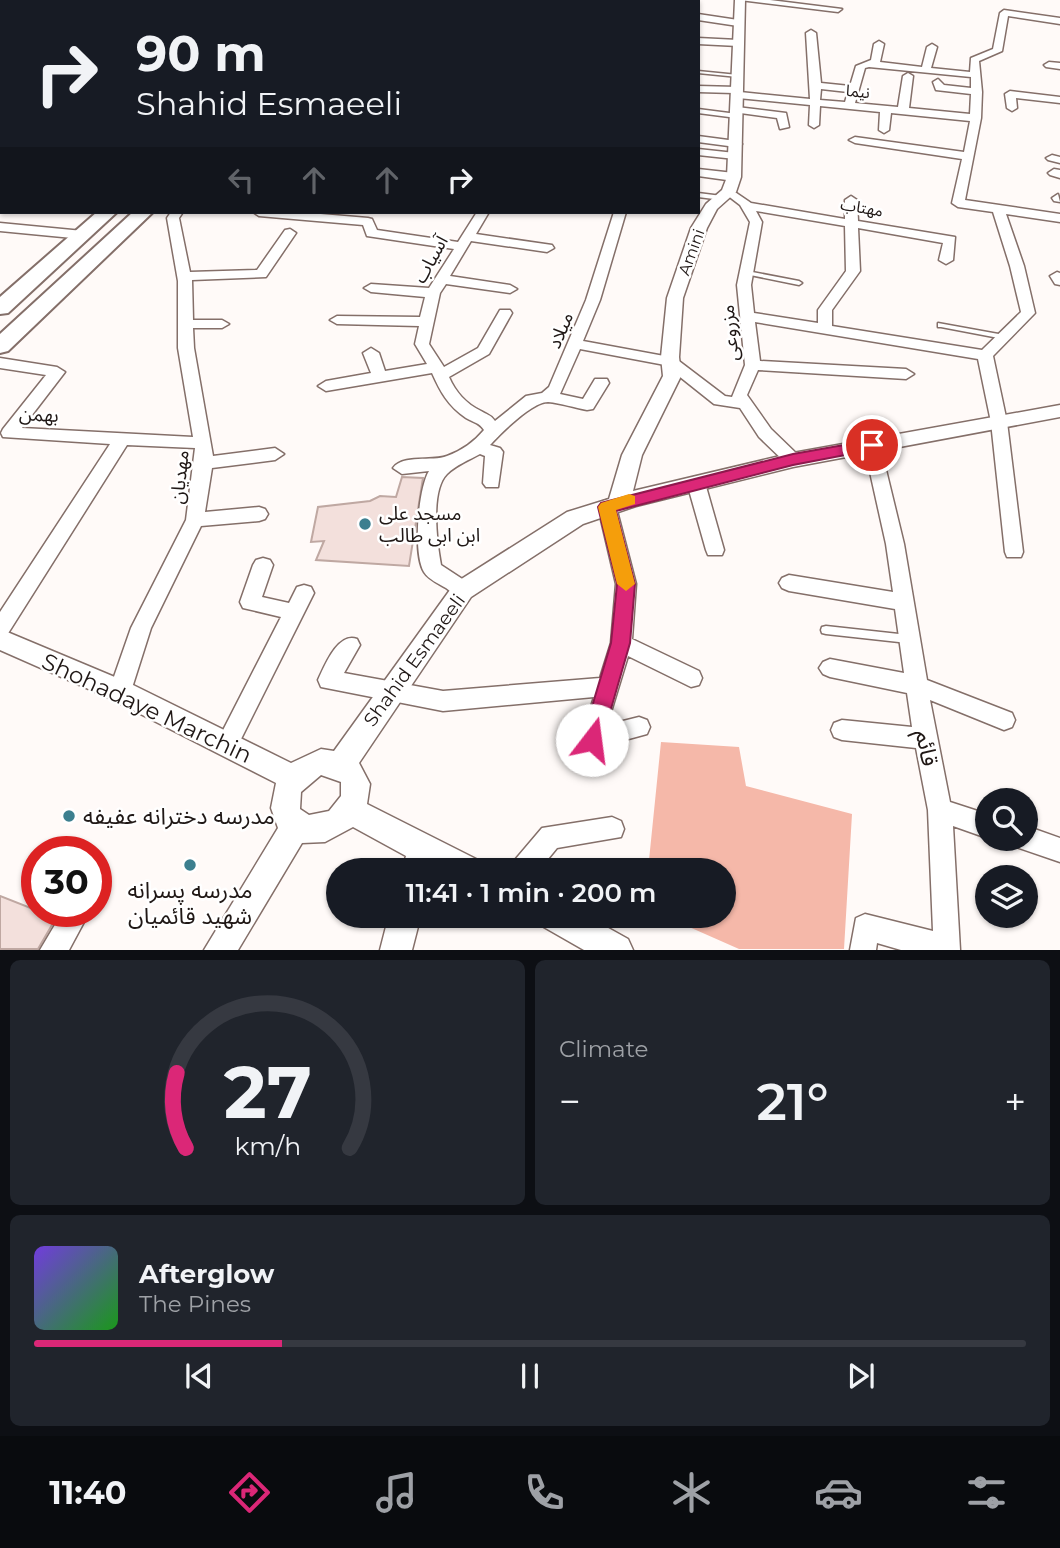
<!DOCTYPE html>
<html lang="en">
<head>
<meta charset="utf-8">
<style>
	body { margin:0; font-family:Montserrat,"Noto Sans Arabic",sans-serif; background:#20242c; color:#f1f3f6; height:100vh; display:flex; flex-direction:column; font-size:26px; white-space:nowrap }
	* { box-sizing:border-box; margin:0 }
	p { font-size:23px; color:#9ea1a6 }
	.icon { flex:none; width:38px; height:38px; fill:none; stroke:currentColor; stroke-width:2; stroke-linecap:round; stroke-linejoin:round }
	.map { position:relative; height:950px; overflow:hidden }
	.panel { display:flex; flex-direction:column; gap:10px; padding:10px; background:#0d0f14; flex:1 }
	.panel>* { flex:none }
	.guide { position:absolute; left:0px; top:0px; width:700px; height:214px; box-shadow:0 2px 5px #0004; background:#171b24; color:#f1f3f6; overflow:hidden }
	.buttons { position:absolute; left:975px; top:788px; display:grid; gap:14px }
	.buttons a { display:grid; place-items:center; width:63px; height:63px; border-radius:50%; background:#171b24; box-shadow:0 2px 5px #0004; font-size:35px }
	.speed { position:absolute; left:21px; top:836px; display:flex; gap:14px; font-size:35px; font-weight:700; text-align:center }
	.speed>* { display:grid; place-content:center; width:91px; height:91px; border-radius:50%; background:#171b24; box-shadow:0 2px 5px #0004; line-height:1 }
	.speed .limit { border:10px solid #d22; background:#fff; color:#111 }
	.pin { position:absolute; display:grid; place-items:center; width:60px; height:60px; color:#fff; margin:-30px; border:4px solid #fff; border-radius:50%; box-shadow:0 2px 7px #0007 }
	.me { position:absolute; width:77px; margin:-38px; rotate:15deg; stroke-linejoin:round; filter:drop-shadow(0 0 5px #0008) }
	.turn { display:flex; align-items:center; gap:24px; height:147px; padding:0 21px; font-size:32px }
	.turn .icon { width:91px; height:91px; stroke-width:2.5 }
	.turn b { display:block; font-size:49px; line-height:60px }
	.lanes { display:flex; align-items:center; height:66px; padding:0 21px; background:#0003; justify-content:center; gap:35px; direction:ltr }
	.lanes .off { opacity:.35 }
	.big { font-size:52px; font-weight:600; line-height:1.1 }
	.panel .widget { flex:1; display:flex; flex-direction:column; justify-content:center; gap:10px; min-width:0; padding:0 24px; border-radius:10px; background:#20242c }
	.panel .dial { align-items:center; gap:0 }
	.dial svg { height:182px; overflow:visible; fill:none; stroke:#363941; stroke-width:7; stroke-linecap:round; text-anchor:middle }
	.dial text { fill:#f1f3f6; stroke:none }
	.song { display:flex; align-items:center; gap:21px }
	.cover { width:84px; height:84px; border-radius:10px; background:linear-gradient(135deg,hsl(260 70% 55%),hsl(120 70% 35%)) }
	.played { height:7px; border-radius:4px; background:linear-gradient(90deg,#db2777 25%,#363941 25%) }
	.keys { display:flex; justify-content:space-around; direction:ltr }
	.heat { display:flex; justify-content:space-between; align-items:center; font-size:38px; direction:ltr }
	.panel .tiles { flex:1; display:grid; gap:10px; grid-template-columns:1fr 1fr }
	.widget:last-child { grid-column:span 2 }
	.trip { position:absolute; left:326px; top:858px; width:410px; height:70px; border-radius:35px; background:#171b24; box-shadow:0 2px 5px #0004; font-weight:600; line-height:70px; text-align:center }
	.tab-bar { display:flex; height:112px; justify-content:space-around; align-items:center; background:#090b0e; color:#9ea1a6 }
	.tab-bar .icon { width:49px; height:49px }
	.tab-bar .active { color:#db2777 }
	.tab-bar b { font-size:32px; color:#f1f3f6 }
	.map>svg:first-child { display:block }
	.green { fill:#f5b8a9 }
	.building { fill:#f3e0dc; stroke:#bfa8a2; stroke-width:2 }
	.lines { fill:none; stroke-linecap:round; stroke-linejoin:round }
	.service-casing { stroke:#846f69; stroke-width:3 }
	.minor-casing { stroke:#846f69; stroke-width:3 }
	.tertiary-casing { stroke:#846f69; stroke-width:3 }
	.primary-casing { stroke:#846f69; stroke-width:4 }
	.service { fill:#fff; fill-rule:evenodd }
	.minor { fill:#fff; fill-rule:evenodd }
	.tertiary { fill:#fff; fill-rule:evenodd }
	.primary { fill:#fff; fill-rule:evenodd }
	.route { fill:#db2777; stroke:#8e194d; stroke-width:2 }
	.slow { fill:#f59e0b }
	.poi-dot { fill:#3c7f8f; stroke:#fff; stroke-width:2.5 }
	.labels { text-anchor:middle; stroke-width:5; stroke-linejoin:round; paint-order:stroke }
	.far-street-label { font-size:16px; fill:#201816; stroke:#fff }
	.street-label { font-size:19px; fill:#201816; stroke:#fff }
	.poi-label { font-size:19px; fill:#201816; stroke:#fff; text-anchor:start }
	.near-street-label { font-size:23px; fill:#201816; stroke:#fff }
	.near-poi-label { font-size:23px; fill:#201816; stroke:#fff; text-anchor:start }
</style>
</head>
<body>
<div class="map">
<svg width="1060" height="950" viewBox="0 0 1060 950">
	<rect width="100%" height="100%" fill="#fffaf8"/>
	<path class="green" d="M661 742 739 747 746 786 852 814 844 949H739L662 915H723V870H648Z"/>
	<path class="building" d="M402 477 423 478 409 566 316 560 324 541 311 542 318 507 370 501 380 496 396 497Z
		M0 896 56 918 38 949H0Z"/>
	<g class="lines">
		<defs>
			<path id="service" d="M698 71 738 75 740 76 738 77 698 73Z
				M698 109 737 114 740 116 737 118 698 113Z
				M698 193 722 196 725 198 722 200 698 197Z
				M747 271 799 281 802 283 799 285 745 274 744 273Z
				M938 323 1004 335 1008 337 1004 339 941 327H938Z
				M826 626 908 635 912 636 913 639 912 642 908 643 826 634 822 633 821 630 822 627Z"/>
			<path id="minor" d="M205 0H214L204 2Z
				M306 0H314L305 2Z
				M416 0H424L415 2Z
				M439 0H455L457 2H440Z
				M485 0H495L484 2Z
				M565 0H573L564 2Z
				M591 0H600L601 2H592Z
				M740 0H770L842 9 838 12Z
				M1004 10 1060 18V24L1008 16 1002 51 979 61 982 92 981 118 965 200 1060 214V222L1006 214 1024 266 1035 313 993 356 1007 422 1023 552 1021 557H1007L1005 552 991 422 978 359 755 322 760 361 906 369 914 374 906 379 758 370 747 395 771 429 799 456 802 460 793 466 787 464 759 437 740 408 714 404 665 365 580 349 560 394 583 399 595 379H607L609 383 593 409 587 410C575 408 561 403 548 402 532 402 501 433 490 445L500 448 503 452 498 487H486L483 483 485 456 480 454C469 460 456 465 447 474 430 491 437 543 441 565L470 584 473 590 470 596C460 599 454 594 446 588 439 584 428 579 424 572 413 554 418 489 429 471L402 474 393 468C403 454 432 462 447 456 461 451 474 442 484 430 479 422 474 423 466 418 448 406 440 391 432 373L326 391 318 386 326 381 371 373 363 353 371 348 379 353 385 371 427 364 415 344 419 326 337 324 330 320 337 316 420 317 425 297 371 292 364 288 371 284 429 288 454 249 367 236 363 225 259 216 253 212H297L368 218 372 219 377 230 458 242 477 212H489L476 234 552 245 554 248 547 252 471 241 450 276 510 285 517 289 510 293 446 284 440 293 429 344 444 367 478 348 500 310H510L512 313 489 354 449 377C455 391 466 404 481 411 487 415 490 414 495 421L526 396 542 393 549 387 586 300 614 212H626L600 300 583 341 675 358 725 396 732 397 745 365 737 285 750 222 740 205 723 192 729 188 751 203 845 219V200L851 196 857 200 858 221 955 237 953 260 946 264 939 260 943 243 858 228 860 271 832 310V326L982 350 1021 312 1010 266 993 212 958 207 952 203 962 159 855 143 849 140 855 137 964 152 970 121 891 113 889 130 884 133 879 130 880 112 820 106 819 125 814 128 809 125 810 105 738 98 734 97V93L698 92V86L737 87 742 90 740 92 810 99 806 33 811 30 816 33 821 83 850 86 856 66 871 60 874 44 879 41 884 44 880 62 922 67 927 47 932 44 937 47 931 68 970 72 971 58 993 49 1000 13ZM869 67 971 77V88L944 85 938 79 933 82 936 90 971 94 970 114 909 108 913 76 908 73 903 76 898 107 855 103 865 68ZM821 89 848 92 845 102 820 100ZM756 211 845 226 846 271 818 310V323L754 313 751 285 762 222Z
				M698 14 738 20 742 23 738 26 698 20Z
				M698 38 738 40 743 43 738 46 698 44Z
				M1049 62 1060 63V69L1046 67 1044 65Z
				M1010 91 1060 97V103L1016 98 1017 108 1012 111 1007 108 1005 94Z
				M737 107 786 113 789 127 780 129 777 118 733 112 732 110Z
				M698 136 736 141 742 144 736 147 698 142Z
				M698 149 735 153 741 156 735 159 698 155Z
				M1052 155 1060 157V163L1048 160 1046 158Z
				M698 169 734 173 740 177 734 181 698 176Z
				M1054 169 1060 170V178L1050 175 1048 173Z
				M1058 194 1060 202 1054 201 1052 198Z
				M171 212H183L179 218 190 272 257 270 285 230 290 229 296 233 266 277 192 280 193 320H222L229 324 222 328H193L194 348 213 456 275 448 284 454 275 460 212 468 205 512 259 507 265 509 268 514 265 519 259 521 201 526 151 628 131 691 128 698 120 700 112 698 109 691 131 628 186 520 195 448 127 445 7 635 0 637V612L110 444 3 437 1 433 3 429 46 375 0 368V358L57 367 65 372 22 428 193 437 178 348V281L167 218Z
				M0 223 83 231 89 235 83 239 0 231Z
				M1057 272 1060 273V285L1055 284 1050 276Z
				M872 439 880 445 904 544 927 680 1012 713 1015 720 1012 727 1004 730 930 700 950 802 987 814V838L953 826 960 950H901L877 943 876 950H850L856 918 865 914 933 931 928 810 916 748 842 740 834 737 831 730 834 723 842 720 912 727 907 693 830 677 823 674 819 668 823 662 830 659 904 673 895 609 789 591 782 588 779 583 782 578 789 575 893 592 886 544 864 445Z
				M696 477 705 483 724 550 722 555H708L706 550 687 483Z
				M607 500 613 502 616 507 636 584 632 639 699 671 702 678 699 685 691 687 628 656 607 725 639 717 647 720 650 727 647 734 592 749 584 746 581 739 594 697 443 711 321 687 318 680C325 665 338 632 357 639L360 645 344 673 443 691 600 678 611 643 616 584 598 507 601 502Z
				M263 558 270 560 273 565 262 597 289 603 297 587 304 585 311 587 314 593 235 751 227 754 219 751 216 744 281 617 243 608 240 602 253 565 256 560Z
				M612 817 621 821 624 829 621 837 557 848 539 870H511L514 861 542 828Z
				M1026 826 1060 838V862L1016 847 1013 838H1026Z
				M62 913H80L84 922 69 950H40Z"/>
			<path id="tertiary" d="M735 0H745L741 177 736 192 717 209 707 228 683 298 679 357 681 376 642 455 633 491 793 453 1060 405V417L793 467 636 506 583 524 471 597 359 763 370 784 367 804 476 859 480 870H402L406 856 353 827 325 842 302 843 238 950H204L278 828 271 808 276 783 111 699 0 650V629L129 683 291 763 321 749 334 751 455 583 567 512 609 499 622 455 663 376 661 357 667 298 691 228 706 204 722 190 727 177ZM321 775 341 782V796L329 811 309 815 300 809 301 792Z
				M389 915H421L412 950H380Z
				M538 915H585L628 939 633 950H584L542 926Z"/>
			<path id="primary" d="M346 0H359L345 2Z
				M97 212H117L8 313 0 314V297Z
				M133 212H153L8 351 0 353V334Z"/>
		</defs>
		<use href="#service" class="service-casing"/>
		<use href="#minor" class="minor-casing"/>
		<use href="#tertiary" class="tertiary-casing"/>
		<use href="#primary" class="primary-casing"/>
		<use href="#service" class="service"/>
		<use href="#minor" class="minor"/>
		<use href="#tertiary" class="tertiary"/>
		<use href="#primary" class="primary"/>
	</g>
	<path class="route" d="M872 440 877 442V449L793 465 616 511 635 584 630 643 602 740 599 746 592 749 585 746 582 740 611 643 617 584 598 507 601 503 793 454Z"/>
	<path class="slow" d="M629 494 635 496V504L616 510 635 584 626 591 617 584 598 507 601 503Z"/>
	<g class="poi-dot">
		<circle cx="365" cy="524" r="7"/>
		<circle cx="69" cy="816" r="7"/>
		<circle cx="190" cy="865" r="7"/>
	</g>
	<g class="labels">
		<g class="far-street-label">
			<text transform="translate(858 91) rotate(6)" y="6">نیما</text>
			<text transform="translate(862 207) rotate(10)" y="6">مهتاب</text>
			<text transform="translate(691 252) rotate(-70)" y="6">Amini</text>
		</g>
		<g class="street-label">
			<text transform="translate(430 259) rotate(-61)" y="7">آسیاب</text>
			<text transform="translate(560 330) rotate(-67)" y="7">میلاد</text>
			<text transform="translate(729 333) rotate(-95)" y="7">مزروعی</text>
			<text transform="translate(39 414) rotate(3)" y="7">بهمن</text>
			<text transform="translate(179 477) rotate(-84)" y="7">مهدیان</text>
			<text transform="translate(414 660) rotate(-54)" y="7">Shahid Esmaeeli</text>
		</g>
		<g class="poi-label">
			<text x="379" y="520">مسجد علی<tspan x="379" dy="22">ابن ابی طالب</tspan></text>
		</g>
		<g class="near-street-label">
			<text transform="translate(147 708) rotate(25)" y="8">Shohadaye Marchin</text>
			<text transform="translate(927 748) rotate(79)" y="8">قائم</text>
		</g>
		<g class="near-poi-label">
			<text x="83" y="824">مدرسه دخترانه عفیفه</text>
			<text x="190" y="898" text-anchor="middle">مدرسه پسرانه<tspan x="190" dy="26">شهید قائمیان</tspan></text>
		</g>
	</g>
</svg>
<div class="buttons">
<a><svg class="icon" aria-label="search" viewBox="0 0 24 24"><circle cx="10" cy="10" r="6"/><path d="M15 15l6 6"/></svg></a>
<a><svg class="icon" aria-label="layers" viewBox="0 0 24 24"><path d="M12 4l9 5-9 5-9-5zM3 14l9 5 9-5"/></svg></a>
</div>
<div class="speed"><div class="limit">30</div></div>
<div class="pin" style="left:872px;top:445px;background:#d93025"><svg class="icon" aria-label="arrive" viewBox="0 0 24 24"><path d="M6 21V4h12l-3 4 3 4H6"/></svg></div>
<svg class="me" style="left:592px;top:740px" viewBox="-20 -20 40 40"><circle r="19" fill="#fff"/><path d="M0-13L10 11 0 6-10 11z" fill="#db2777"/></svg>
<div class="trip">11:41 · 1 min · 200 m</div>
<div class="guide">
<div class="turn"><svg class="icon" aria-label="right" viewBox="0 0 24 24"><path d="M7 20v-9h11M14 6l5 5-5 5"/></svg><div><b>90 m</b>Shahid Esmaeeli</div></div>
<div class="lanes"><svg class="icon off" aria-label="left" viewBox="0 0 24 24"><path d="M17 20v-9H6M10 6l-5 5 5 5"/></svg><svg class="icon off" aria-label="ahead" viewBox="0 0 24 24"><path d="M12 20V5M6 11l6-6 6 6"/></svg><svg class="icon off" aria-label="ahead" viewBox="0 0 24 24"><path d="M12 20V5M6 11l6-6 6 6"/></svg><svg class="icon" aria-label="right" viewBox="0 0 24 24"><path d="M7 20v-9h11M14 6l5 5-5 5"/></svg></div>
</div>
</div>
<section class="panel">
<div class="tiles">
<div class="widget dial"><svg viewBox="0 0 100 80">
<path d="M14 69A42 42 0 1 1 86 69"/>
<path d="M14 69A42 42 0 0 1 10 36" stroke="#db2777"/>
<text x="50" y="56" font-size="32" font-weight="700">27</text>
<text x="50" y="72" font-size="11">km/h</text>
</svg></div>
<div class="widget"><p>Climate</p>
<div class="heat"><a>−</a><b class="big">21°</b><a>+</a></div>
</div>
<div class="widget">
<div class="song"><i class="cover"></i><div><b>Afterglow</b><p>The Pines</p></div></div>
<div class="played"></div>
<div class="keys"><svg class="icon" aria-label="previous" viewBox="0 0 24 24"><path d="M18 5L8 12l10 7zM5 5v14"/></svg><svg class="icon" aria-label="pause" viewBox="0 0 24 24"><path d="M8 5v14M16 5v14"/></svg><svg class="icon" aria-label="next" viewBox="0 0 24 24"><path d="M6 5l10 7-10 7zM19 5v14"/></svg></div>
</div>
</div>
</section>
<nav class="tab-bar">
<b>11:40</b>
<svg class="icon active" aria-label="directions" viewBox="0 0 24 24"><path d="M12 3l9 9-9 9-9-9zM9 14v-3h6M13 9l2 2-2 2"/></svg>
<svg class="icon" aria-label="music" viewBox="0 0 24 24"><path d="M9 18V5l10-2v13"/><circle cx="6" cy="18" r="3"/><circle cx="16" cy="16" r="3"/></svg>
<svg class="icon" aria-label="phone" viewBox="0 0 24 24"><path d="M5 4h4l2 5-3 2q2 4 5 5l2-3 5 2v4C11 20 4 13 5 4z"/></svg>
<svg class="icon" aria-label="climate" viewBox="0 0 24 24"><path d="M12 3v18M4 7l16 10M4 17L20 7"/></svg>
<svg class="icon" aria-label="car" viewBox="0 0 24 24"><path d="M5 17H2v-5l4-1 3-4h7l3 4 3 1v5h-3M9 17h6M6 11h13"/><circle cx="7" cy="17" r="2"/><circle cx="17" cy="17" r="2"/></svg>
<svg class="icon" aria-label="filters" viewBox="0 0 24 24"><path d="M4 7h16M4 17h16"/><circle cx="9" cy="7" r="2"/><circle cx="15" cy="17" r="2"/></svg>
</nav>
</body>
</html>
